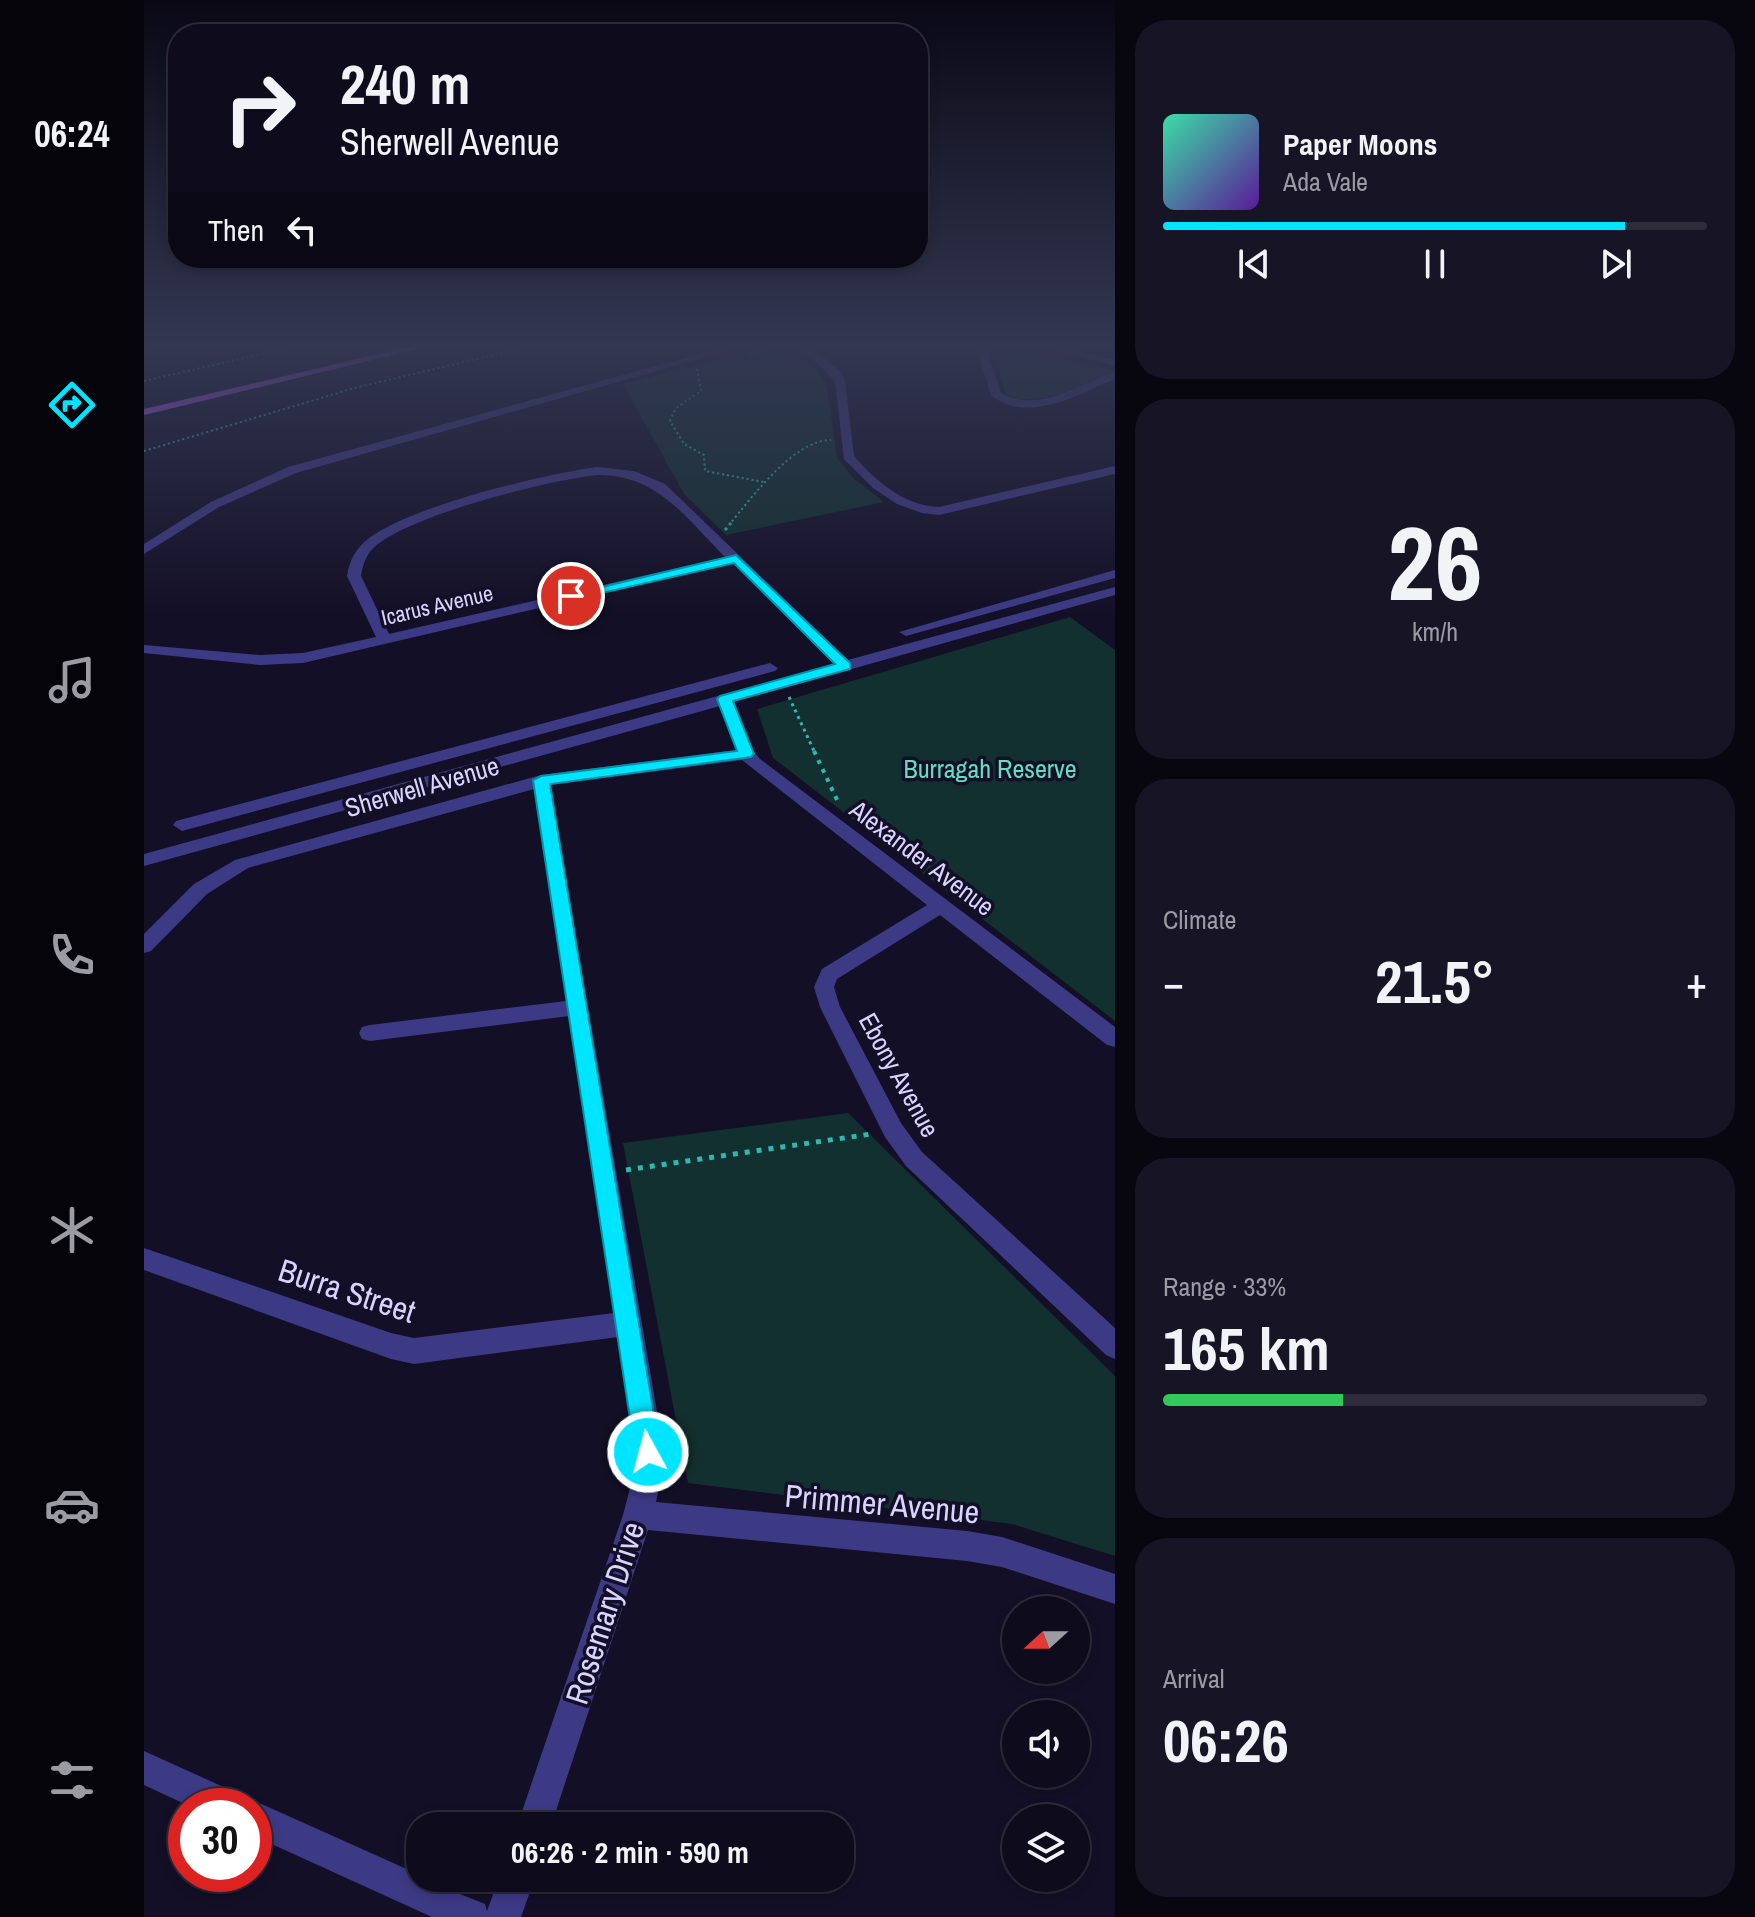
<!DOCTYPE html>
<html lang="en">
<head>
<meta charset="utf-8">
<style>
	body { margin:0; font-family:"Archivo Narrow",sans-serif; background:#171425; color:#f1f3f6; height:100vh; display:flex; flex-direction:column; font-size:30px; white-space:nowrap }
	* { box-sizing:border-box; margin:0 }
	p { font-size:26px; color:#9b9ba3 }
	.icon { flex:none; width:44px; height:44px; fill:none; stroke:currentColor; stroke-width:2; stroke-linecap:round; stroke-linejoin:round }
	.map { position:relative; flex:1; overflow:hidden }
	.drawer { display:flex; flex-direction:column; gap:20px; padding:20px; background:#08060f; width:640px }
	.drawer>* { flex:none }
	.top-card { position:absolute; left:24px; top:24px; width:760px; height:244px; border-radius:32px; box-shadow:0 4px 12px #0003,0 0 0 2px #2e2b3b; background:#0e0b1c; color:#f1f3f6; overflow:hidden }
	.needle { width:52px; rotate:249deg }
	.controls { position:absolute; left:858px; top:1596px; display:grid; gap:16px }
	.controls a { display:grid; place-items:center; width:88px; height:88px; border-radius:50%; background:#0e0b1c; box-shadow:0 4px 12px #0003,0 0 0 2px #2e2b3b; font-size:40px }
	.speed { position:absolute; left:24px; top:1788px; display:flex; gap:16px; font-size:40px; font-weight:700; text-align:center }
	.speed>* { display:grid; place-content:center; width:104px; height:104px; border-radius:50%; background:#0e0b1c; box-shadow:0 4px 12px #0003,0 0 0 2px #2e2b3b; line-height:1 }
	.speed .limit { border:12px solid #d22; background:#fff; color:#111 }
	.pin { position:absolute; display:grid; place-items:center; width:68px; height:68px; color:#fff; margin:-34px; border:4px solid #fff; border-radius:50%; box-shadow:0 2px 8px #0007 }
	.me { position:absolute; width:88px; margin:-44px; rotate:353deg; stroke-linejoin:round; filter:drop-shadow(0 0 6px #0008) }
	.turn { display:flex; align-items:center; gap:28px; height:168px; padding:0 40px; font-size:36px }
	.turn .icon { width:104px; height:104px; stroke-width:2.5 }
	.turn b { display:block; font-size:56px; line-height:68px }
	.then { display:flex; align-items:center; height:76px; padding:0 40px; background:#0003; gap:16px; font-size:30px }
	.big { font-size:60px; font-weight:800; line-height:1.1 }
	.drawer .card { flex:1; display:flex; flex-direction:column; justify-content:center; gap:12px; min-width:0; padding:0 28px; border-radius:32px; background:#171425 }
	.drawer .dial { align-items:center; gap:0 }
	.dial b { font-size:104px; line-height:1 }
	.song { display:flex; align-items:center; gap:24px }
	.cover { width:96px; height:96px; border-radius:12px; background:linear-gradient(135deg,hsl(160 70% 55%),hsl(270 70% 35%)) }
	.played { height:8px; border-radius:4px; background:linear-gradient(90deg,#00e5ff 85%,#2e2b3b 85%) }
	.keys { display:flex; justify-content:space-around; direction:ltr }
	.heat { display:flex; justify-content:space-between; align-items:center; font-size:44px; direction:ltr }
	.charge { height:12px; border-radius:6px; background:linear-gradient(90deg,#34c759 33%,#2e2b3b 0) }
	.trip { position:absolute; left:262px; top:1812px; width:448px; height:80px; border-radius:32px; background:#0e0b1c; box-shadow:0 4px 12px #0003,0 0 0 2px #2e2b3b; font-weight:800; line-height:80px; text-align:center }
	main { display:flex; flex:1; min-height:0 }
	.tabs { display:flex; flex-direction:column; width:144px; justify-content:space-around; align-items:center; background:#06040b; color:#9b9ba3 }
	.tabs .icon { width:56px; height:56px }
	.tabs .selected { color:#00e5ff }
	.tabs b { font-size:36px; color:#f1f3f6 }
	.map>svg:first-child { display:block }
	.green { fill:#12302f }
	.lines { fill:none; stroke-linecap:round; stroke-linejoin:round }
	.path-far3 { stroke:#2fb8b0; stroke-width:2; stroke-dasharray:2 3; stroke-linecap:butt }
	.path-far2 { stroke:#2fb8b0; stroke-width:3; stroke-dasharray:3 4; stroke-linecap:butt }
	.path-far1 { stroke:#2fb8b0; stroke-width:4; stroke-dasharray:4 6; stroke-linecap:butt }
	.path { stroke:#2fb8b0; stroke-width:5; stroke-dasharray:5 7; stroke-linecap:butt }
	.minor { fill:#3d3a85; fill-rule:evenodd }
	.major { fill:#c25bff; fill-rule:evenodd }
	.route { fill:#00e5ff; stroke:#0095a6; stroke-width:2 }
	.labels { text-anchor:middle; stroke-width:7; stroke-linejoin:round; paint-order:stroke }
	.far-street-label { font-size:22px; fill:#d9d4ff; stroke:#130f26 }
	.park-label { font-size:26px; fill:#5fe0c0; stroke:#130f26 }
	.street-label { font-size:26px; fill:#d9d4ff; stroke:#130f26 }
	.near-street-label { font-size:32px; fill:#d9d4ff; stroke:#130f26 }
</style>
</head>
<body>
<main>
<nav class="tabs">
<b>06:24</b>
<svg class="icon selected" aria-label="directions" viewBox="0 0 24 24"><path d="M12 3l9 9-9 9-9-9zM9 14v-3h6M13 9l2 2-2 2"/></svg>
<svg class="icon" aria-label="music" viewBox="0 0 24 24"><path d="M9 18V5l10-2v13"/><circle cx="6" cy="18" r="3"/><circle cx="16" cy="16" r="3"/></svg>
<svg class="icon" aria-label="phone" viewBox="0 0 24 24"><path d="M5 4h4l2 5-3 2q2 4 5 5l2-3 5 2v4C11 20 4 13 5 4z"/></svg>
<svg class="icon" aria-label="climate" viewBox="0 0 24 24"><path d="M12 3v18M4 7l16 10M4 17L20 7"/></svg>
<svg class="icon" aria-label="car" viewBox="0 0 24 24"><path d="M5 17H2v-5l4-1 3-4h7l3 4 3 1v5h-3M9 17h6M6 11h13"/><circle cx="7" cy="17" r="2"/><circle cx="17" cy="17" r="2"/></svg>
<svg class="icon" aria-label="filters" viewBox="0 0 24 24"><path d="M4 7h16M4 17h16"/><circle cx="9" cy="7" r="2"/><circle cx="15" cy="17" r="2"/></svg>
</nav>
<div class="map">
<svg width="971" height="1917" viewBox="0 0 971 1917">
	<rect width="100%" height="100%" fill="#130f26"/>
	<path class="green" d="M623 347H645L673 371 683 386 693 458 709 478 740 502 582 535 540 494 479 384Z
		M848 347H859L971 371C937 384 897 410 862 395Z
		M926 617 971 650V1021L629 758 613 709Z
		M704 1113 971 1376V1556L868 1524 544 1483 479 1143Z"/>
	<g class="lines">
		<path class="path-far3" d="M605 353 632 347
			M553 369 557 391 532 408 526 421 540 444 560 455 561 471 620 482
			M0 381 148 347
			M0 451 214 387 384 347
			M585 525C608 497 650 440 687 440"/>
		<path class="path-far2" d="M581 530 587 523
			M645 697 671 753"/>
		<path class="path-far1" d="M670 751 695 804"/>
		<path class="path" d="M482 1170 727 1134"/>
		<path class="minor" d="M0 347H13L0 352Z
			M581 347H597L152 473 75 507 0 554V544L67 502 144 467Z
			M657 347H668L696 371 701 381 710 456C732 481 760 506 795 507L971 466V474L795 515 778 513 753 504 729 488 700 459 691 381Z
			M832 347H842L857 393C896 414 933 384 971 372V379C935 394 883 425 847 395Z
			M900 347H917L971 360V366Z
			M453 467 490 471 521 484 704 660 971 587V595L590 702 610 752 616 759 971 1027V1047L963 1045 796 915 693 979 690 987 696 1007 757 1123 778 1152 971 1328V1359L962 1355 762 1166 741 1137 676 1007 670 987 678 969 783 905 598 760 406 785 517 1435 519 1469 512 1502 823 1531 858 1537 971 1574V1604L858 1567 823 1561 504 1530 407 1826H373L479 1515 491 1469 489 1435 474 1337 270 1364 247 1359 0 1270V1248L247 1333 270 1338 470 1313 425 1016 226 1041 218 1039 215 1033 218 1027 226 1025 422 1001 390 789 104 868 63 894 7 951 0 953V934L50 884 91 860 397 775 592 750 576 706 0 866V854L690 664 588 563 159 663 116 665 0 653V645L116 655 159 653 232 637 203 576C205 561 212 548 224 539 264 507 400 474 453 467ZM453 475C513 474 542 518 581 557L245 634 217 576C219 563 223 552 234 544 275 513 401 481 453 475Z
			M971 570V578L762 636 755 632Z
			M626 663 634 668 631 671 38 831 29 825 32 821Z
			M0 1751 95 1794 100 1805 110 1801 122 1806 276 1875V1878L341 1904 343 1911 355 1878H391L377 1917H288L110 1836V1806H45L0 1785Z"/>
		<path class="major" d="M264 347H282L0 415V409Z"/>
	</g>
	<linearGradient id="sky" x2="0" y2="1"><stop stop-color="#0a0815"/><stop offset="0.56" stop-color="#333752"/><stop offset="1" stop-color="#333752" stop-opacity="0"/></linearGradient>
	<rect width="971" height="615" fill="url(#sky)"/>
	<path class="route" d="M592 555 706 663V669L589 701 610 754 607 757 406 784 516 1452 513 1461 504 1465 495 1461 491 1452 389 780 397 776 593 751 573 699 576 696 691 664 590 563 427 600 420 596Z"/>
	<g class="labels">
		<g class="far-street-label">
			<text transform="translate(293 605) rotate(-13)" y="8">Icarus Avenue</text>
		</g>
		<g class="park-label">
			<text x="846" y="778">Burragah Reserve</text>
		</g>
		<g class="street-label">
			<text transform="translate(278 787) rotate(-16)" y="9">Sherwell Avenue</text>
			<text transform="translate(778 858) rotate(37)" y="9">Alexander Avenue</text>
			<text transform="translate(755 1075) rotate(61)" y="9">Ebony Avenue</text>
		</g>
		<g class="near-street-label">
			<text transform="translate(203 1291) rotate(18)" y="11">Burra Street</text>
			<text transform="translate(738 1504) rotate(5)" y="11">Primmer Avenue</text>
			<text transform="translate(461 1613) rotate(-72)" y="11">Rosemary Drive</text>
		</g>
	</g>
</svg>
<div class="controls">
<a><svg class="needle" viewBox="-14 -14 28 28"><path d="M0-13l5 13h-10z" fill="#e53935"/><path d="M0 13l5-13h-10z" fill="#9b9ba3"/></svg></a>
<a><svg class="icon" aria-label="sound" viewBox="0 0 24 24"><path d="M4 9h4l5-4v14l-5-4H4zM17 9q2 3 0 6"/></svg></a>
<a><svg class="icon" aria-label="layers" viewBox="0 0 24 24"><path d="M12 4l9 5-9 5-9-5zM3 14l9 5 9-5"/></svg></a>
</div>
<div class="speed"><div class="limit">30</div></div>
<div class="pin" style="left:427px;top:596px;background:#d93025"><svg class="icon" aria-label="arrive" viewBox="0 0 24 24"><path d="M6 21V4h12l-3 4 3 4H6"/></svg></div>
<svg class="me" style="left:504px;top:1452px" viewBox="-20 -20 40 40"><circle r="17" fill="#00e5ff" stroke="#fff" stroke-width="3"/><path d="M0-11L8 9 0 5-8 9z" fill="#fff"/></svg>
<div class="trip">06:26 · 2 min · 590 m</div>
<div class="top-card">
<div class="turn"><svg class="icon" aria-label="right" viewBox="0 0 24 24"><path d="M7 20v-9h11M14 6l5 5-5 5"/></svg><div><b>240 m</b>Sherwell Avenue</div></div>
<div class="then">Then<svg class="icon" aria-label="left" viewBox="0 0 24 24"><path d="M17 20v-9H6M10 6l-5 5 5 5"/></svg></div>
</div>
</div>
<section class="drawer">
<div class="card">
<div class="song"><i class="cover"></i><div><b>Paper Moons</b><p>Ada Vale</p></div></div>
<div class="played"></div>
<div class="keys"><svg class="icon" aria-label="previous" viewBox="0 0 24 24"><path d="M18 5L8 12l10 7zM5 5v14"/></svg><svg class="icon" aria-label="pause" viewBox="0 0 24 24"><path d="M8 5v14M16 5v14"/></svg><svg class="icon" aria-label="next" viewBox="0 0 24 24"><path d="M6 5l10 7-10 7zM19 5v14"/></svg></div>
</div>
<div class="card dial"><b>26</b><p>km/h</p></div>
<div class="card"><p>Climate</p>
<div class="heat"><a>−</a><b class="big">21.5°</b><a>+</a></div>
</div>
<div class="card"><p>Range · 33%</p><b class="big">165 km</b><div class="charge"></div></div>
<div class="card"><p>Arrival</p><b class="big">06:26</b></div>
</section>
</main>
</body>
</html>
